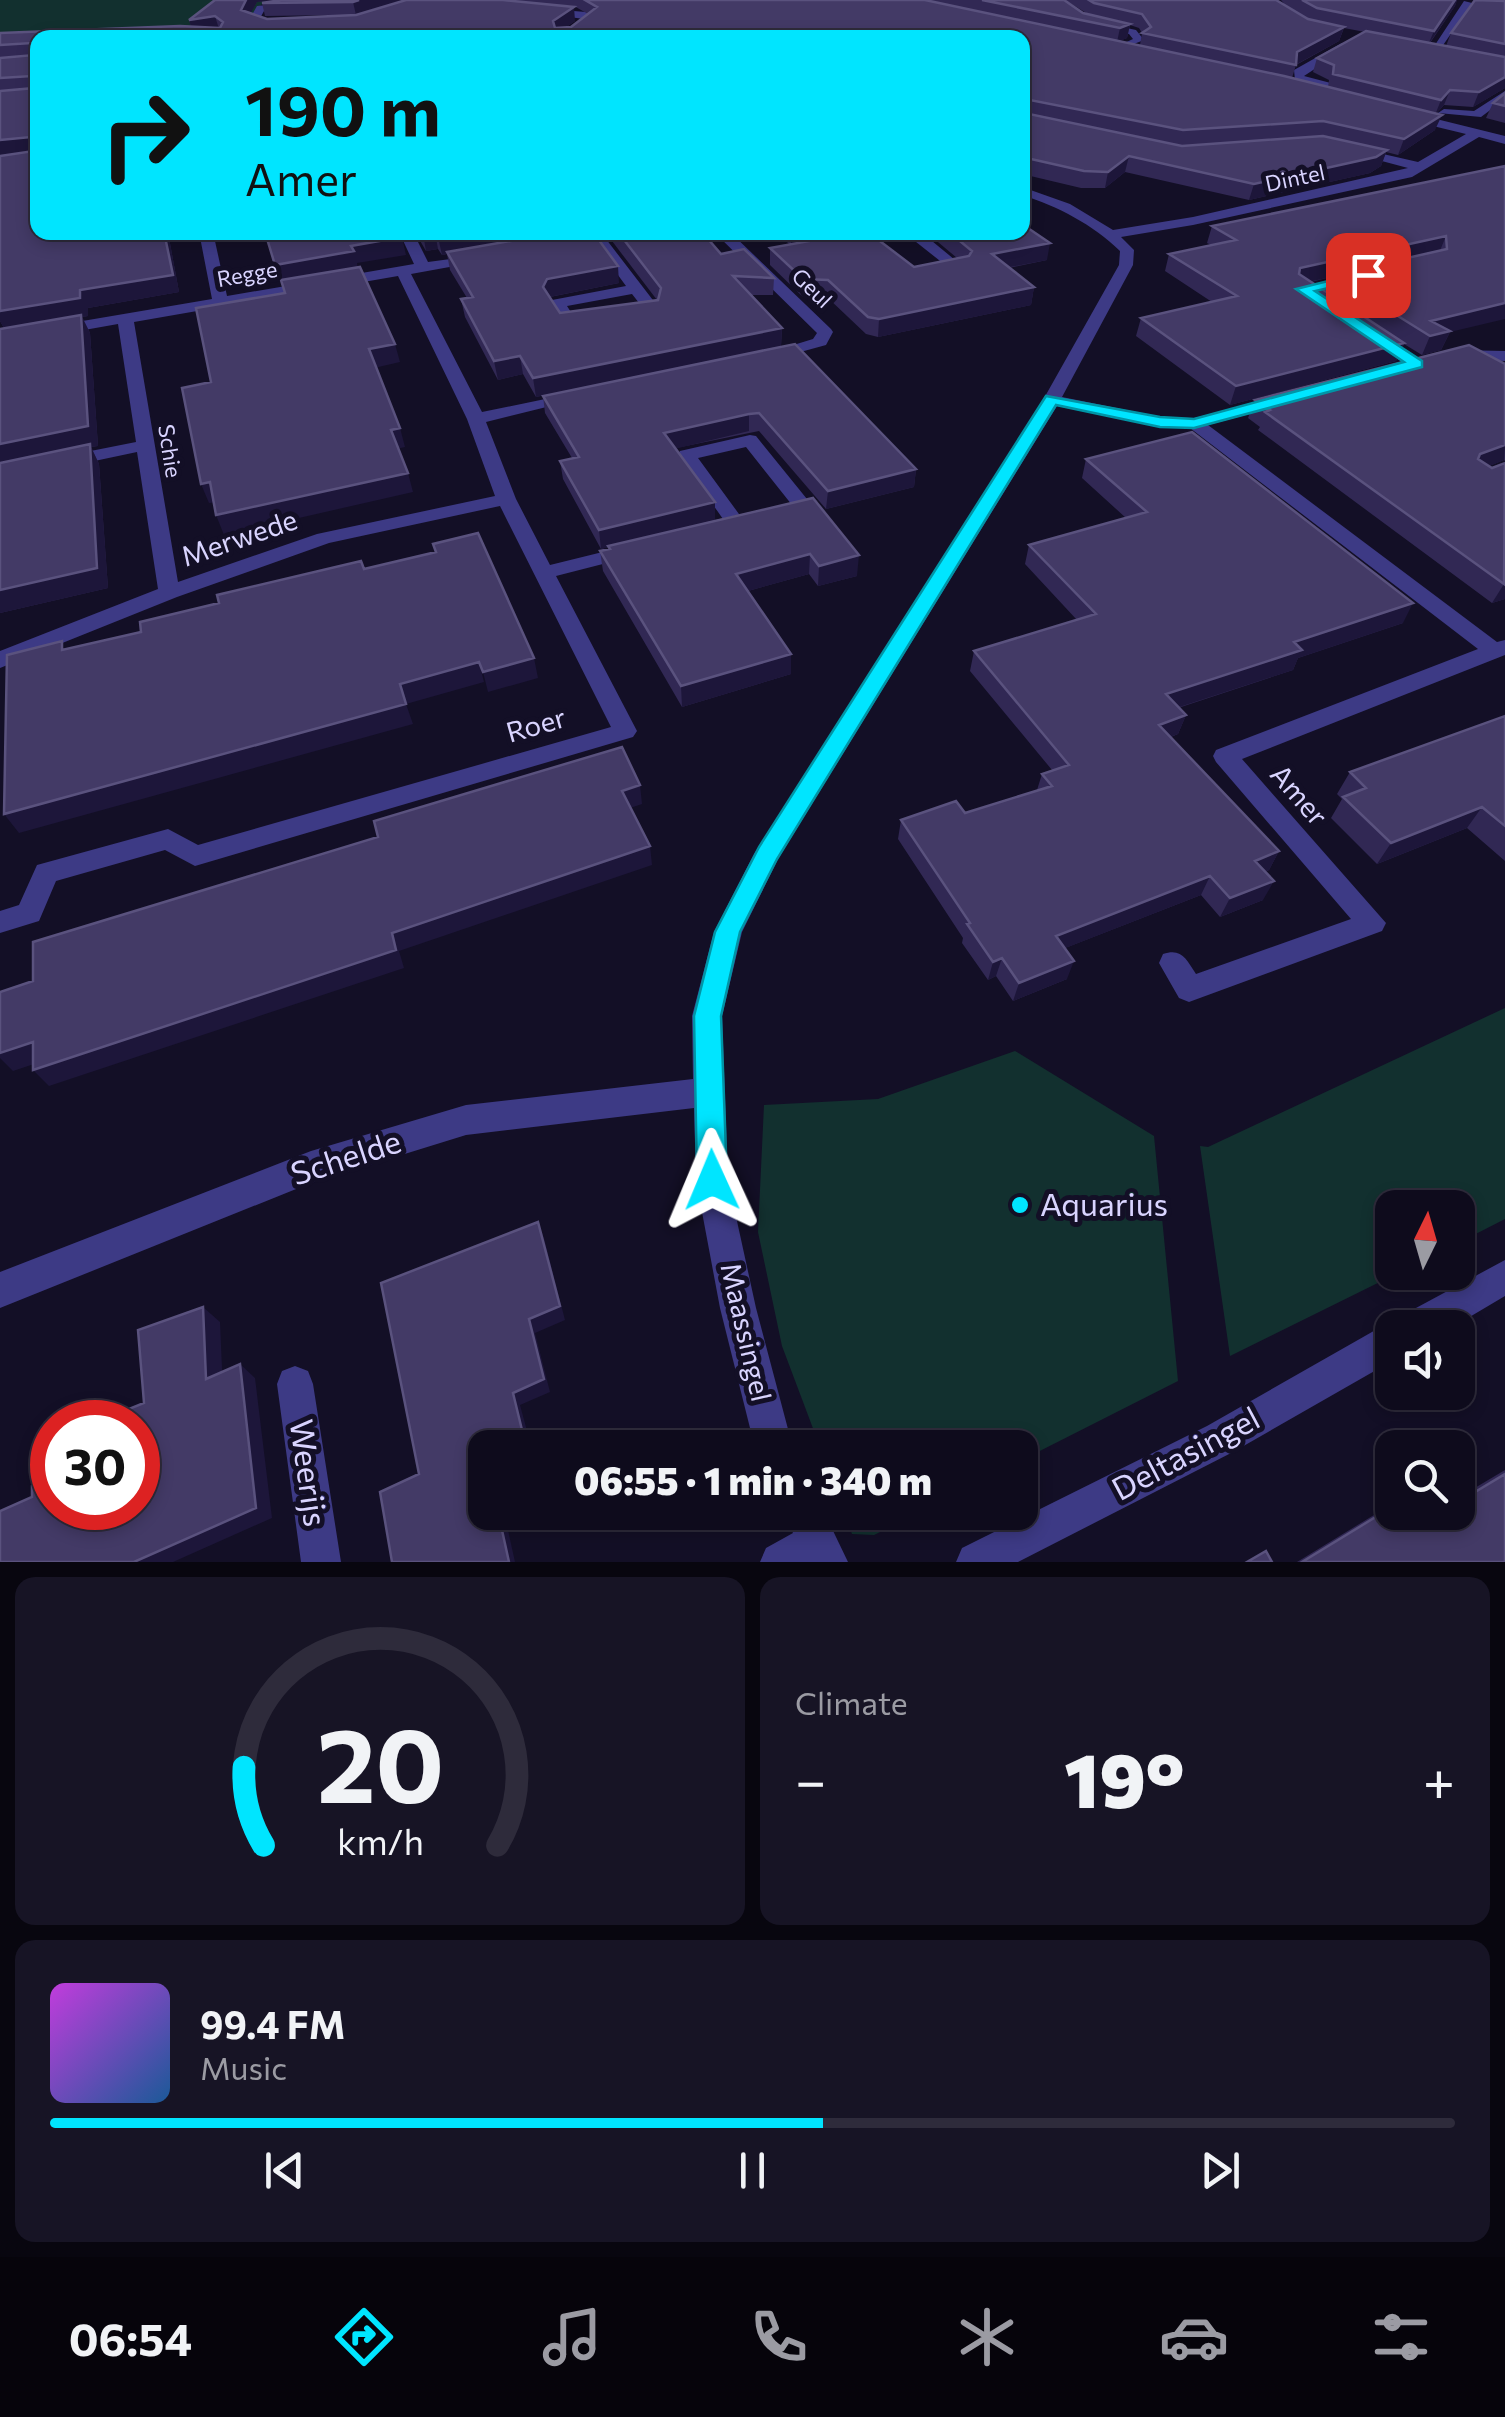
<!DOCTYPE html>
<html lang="en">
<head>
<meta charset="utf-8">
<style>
	body { margin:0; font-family:Commissioner,sans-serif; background:#171425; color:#f1f3f6; height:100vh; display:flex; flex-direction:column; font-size:38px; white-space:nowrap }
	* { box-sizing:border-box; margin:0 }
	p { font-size:32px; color:#9b9ba3 }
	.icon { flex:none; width:55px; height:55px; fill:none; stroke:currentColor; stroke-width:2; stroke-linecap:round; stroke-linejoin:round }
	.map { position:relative; height:1562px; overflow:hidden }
	.panel { display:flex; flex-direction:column; gap:15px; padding:15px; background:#08060f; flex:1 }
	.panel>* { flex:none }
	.top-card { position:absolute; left:30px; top:30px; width:1000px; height:210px; border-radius:20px; box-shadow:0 5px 15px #0003,0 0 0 2px #2e2b3b; background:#00e5ff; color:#111; overflow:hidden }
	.needle { width:65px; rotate:5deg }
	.controls { position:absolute; left:1375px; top:1190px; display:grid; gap:20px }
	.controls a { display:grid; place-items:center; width:100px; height:100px; border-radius:20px; background:#0e0b1c; box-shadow:0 5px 15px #0003,0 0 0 2px #2e2b3b; font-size:50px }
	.speed { position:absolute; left:30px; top:1400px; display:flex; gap:20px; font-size:50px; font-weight:700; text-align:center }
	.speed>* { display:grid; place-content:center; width:130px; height:130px; border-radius:50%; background:#0e0b1c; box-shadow:0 5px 15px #0003,0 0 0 2px #2e2b3b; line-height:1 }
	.speed .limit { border:15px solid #d22; background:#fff; color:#111 }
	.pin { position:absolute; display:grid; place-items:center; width:85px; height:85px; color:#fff; margin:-42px; border-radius:20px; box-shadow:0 5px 15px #0006 }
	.me { position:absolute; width:110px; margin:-55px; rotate:359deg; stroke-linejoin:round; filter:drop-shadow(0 0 8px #0008) }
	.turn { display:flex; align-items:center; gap:35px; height:210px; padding:0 50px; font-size:45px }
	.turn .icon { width:130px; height:130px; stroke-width:2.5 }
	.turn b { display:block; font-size:70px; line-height:85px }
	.big { font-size:75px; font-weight:800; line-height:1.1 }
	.panel .card { flex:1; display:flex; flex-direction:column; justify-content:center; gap:15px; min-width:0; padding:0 35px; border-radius:20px; background:#171425 }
	.panel .dial { align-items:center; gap:0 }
	.dial svg { height:260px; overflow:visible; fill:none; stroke:#2e2b3b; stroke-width:7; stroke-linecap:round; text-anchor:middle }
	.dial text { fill:#f1f3f6; stroke:none }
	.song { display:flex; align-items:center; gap:30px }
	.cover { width:120px; height:120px; border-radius:15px; background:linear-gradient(135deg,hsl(290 70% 55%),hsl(210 70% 35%)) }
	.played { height:10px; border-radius:5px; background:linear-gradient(90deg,#00e5ff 55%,#2e2b3b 55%) }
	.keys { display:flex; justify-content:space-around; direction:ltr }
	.heat { display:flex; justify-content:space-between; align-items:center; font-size:55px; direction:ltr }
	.panel .tiles { flex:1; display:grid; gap:15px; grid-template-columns:1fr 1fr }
	.card:last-child { grid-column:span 2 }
	.trip { position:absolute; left:468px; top:1430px; width:570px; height:100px; border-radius:20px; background:#0e0b1c; box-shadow:0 5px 15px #0003,0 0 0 2px #2e2b3b; font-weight:800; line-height:100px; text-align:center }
	.tabs { display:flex; height:160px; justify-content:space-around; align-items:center; background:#06040b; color:#9b9ba3 }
	.tabs .icon { width:70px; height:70px }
	.tabs .current { color:#00e5ff }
	.tabs b { font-size:45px; color:#f1f3f6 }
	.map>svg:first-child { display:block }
	.green { fill:#12302f }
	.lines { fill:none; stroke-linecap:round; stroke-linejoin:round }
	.minor { fill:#3d3a85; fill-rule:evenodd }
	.wall { fill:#312854; fill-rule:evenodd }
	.shaded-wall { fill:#1d163a }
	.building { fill:#433a66; stroke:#5a527e; stroke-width:2.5 }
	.route { fill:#00e5ff; stroke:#0095a6; stroke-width:2.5 }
	.poi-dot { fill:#00e5ff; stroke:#130f26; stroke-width:4 }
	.labels { text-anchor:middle; stroke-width:10; stroke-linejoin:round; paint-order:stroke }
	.far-street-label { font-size:22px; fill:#d9d4ff; stroke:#130f26 }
	.street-label { font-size:28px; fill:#d9d4ff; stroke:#130f26 }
	.near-street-label { font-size:32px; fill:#d9d4ff; stroke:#130f26 }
	.near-poi-label { font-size:32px; fill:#d9d4ff; stroke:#130f26; text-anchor:start }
</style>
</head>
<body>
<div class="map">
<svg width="1505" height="1562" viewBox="0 0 1505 1562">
	<rect width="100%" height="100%" fill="#130f26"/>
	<path class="green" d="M0 0H266L243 24 123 38 0 37Z
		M1505 1008V1219L1458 1243V1208H1392V1272L1398 1273 1230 1356 1200 1146 1208 1147Z
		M1015 1051 1154 1136 1178 1381 1020 1461V1448L820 1447 782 1346 758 1232 764 1105 878 1099Z
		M844 1513V1512L919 1513 874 1535 852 1534Z"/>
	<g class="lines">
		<path class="minor" d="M316 0H353L264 11 259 20 283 24 279 29 248 22 257 6Z
			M1047 0H1059L1090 20 1136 30 1144 40 1116 51V47L1133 39 1129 34 1083 24Z
			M1464 1 1472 3 1437 54H1429Z
			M537 8 586 12 595 20 570 38H557L584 19 540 13Z
			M1342 43 1351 45 1304 76 1365 92V96L1295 80 1294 70Z
			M1505 91V99L1481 117 1438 113 1444 109 1474 111Z
			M1408 112 1505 136V144L1479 137 1412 177 1193 225 1121 237 1134 250 1133 265 1062 397 1161 417 1194 418 1287 396V404L1208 425 1497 642 1505 640V655L1242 759 1386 923 1382 931 1189 1002 1179 998 1159 963 1163 954C1182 948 1186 959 1196 974L1351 919 1216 762 1213 756 1216 750 1478 649 1190 428 1161 427 1057 406 778 859 742 932 722 1016 728 1180 756 1308 793 1448H755L720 1308 696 1180 694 1108 466 1135 311 1183 0 1308V1272L311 1151 466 1105 693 1079 692 1016 714 932 754 854 1043 400 1119 265 1120 251C1092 224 1059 207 1022 195V187L1070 204 1113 230 1193 217 1408 168 1348 152V146L1418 162 1466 134 1404 119Z
			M199 232H213L227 296 414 264 399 232H413L428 262 488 254V260L411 274 482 412 574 393 583 398 486 422 516 499 550 565 631 545 641 551 638 555 556 576 637 731 633 737 195 866 165 850 56 881 39 921 0 933V911L19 905 37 865 168 829 198 845 611 727 500 506 329 543 177 597 0 668V651L158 589 137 452 0 481V469L136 442 118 324 0 345V335L212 299ZM398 276 467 419 495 496 317 534 178 582 134 322Z
			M594 232H626L606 239 659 308V314L626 318V312L643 308 632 294 567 306 576 320 588 318 596 323 566 329 549 303 552 300 626 286 593 241 567 246 560 242Z
			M714 232H730L831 329 833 332 826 345 764 362V354L813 339 817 333Z
			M879 232H921L966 269 954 272 906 234 880 241 895 254 883 257 862 239Z
			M1365 331H1377L1425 364 1411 368 1365 337Z
			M1455 350 1505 351V361L1449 359 1447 355Z
			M750 435 756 436 811 504V512L774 518V510L792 505 746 447 698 458 747 525 737 531 730 529 678 455 680 451Z
			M1505 1260V1296L1451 1328H1392V1361L1233 1452 1018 1562H956L962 1548 1207 1426 1379 1328 1392 1323 1399 1326 1403 1315Z
			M295 1366 308 1371 313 1384 341 1562H301L277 1384 282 1371Z
			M783 1512H824L848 1562H760L766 1548 793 1533Z"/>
	</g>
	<path class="wall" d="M215 0H279L257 2 250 13 267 19 344 15 265 16 262 3 281 0H1064L1083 13 1088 14 1065 0H1276L1286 6 1281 0H1457L1455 6 1430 43 1446 46 1451 33 1474 0H1505V88L1473 107 1444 105 1437 113 1435 130 1398 155 1386 152 1381 166 1370 173 1249 200 1125 172 1105 188H1081L1022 174V38H38V232L169 238 179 292 88 308V316L82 317 90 333 98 446 91 447 99 464 108 588 0 613V329L4 328 0 321V33L191 26 189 20ZM542 4 574 6 588 14 571 27H566L575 21ZM1130 25 1139 28 1142 33 1140 45 1119 41 1127 38ZM1344 28 1365 32 1317 58 1313 72 1329 80 1328 87 1292 78 1296 65 1339 41Z
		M1505 93V123L1486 118 1493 103Z
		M1505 166 1450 332 1441 350 1422 355 1404 344 1396 361 1230 405 1136 336 1141 318 1212 302 1165 271 1169 254 1211 245 1207 243 1212 226ZM1331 277 1326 292 1311 282Z
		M415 232H593L619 283 550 297 560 313 657 300 612 241 611 232H702L721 254 774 278 773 295H751L782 328 781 346 536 397 523 374 498 380 465 317 461 299 467 298 450 270 447 254 442 255 438 249 426 251Z
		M777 232H857L914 267 957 258 926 232H1022L1047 260 1009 268 1034 287 1031 305 878 337 866 334 828 298 803 297 770 265V248L790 245Z
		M795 344 916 469 914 487 826 509 759 431 676 448 715 502V520L813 498 857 576 818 586 809 574 748 591 791 674 682 707 603 571 600 551 609 549 608 547 601 549 563 479 560 461 572 458 545 413 543 396Z
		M1505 364V461L1504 460 1489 466 1492 468 1505 463V599L1492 603 1258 430 1260 427 1248 418 1255 400Z
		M1086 459 1403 623 1298 658 1293 670 1178 708 1186 715 1178 734 1171 737 1279 851 1269 870 1265 872 1263 900 1220 917 1201 895 1065 948 1067 979 1013 1001 996 976 988 980 962 943 963 938 898 839 901 820 965 813 1037 790 1042 774 1052 770 970 671 974 651 1077 620 1025 564 1029 545 1126 518 1082 478Z
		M1505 716V861L1467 828 1377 864 1331 818 1342 799 1337 794 1350 772Z
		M1505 1470V1562H1297L1392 1504V1512L1468 1492Z"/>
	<path class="shaded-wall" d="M246 0H279L257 2 245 23 241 10Z
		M359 0H408L356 15 353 2Z
		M1455 0H1457L1455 6 1428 45 1434 31Z
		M574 7 575 21 555 35 553 21Z
		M215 16 219 29 193 33 189 20Z
		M1130 24 1127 38 1117 42 1120 28Z
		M1344 27 1339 41 1295 65 1297 52Z
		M1505 77V88L1473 107 1479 92Z
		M1450 90 1444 105 1435 115 1441 100Z
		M1442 115 1435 130 1398 155 1404 139Z
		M31 137 38 153 0 157V140Z
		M1387 150 1381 166 1370 173 1249 200 1254 184Z
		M1129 156 1125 172 1105 188 1108 172Z
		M164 232H167L169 238 179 292 88 308V316L82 317 90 333 98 446 91 447 99 464 108 588 0 613V444L5 330 0 321V311L80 290Z
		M243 232H265L267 239 246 242Z
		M435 232 438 249 426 251 423 234Z
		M465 232H567L442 255 438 237Z
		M791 232H857L791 245Z
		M1446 236 1439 253 1332 275 1331 277 1294 285 1300 268Z
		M402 237 406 255 357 263 358 269 281 283 275 265 351 246Z
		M1050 243 1047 260 989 271 992 254Z
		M618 266 619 283 549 297 543 287 547 279Z
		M1034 287 1031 305 878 337 879 319Z
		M1505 303V319L1450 332 1441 350 1422 355 1430 336 1431 321Z
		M782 328 781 346 536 397 533 378Z
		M1404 343 1396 361 1230 405 1236 386Z
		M395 344 400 362 374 368 369 349Z
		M520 356 523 374 498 380 494 361Z
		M749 414V431L666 451 664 433Z
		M400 428 405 447 396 449 391 430Z
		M1505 445 1504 460 1470 474 1480 454Z
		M916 469 914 487 826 509 828 491Z
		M408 473 413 492 224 535 216 515Z
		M210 482 218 502 209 503 201 484Z
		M715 502V520L601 549 599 530Z
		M810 554 809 574 737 594 736 574Z
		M859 555 857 576 818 586 819 566Z
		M1505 583V599L1492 603 1504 584Z
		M1413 603 1403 623 1298 658 1293 670 1158 714 1166 694 1294 642Z
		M791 654V674L682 707 681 686Z
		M534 658 538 678 488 692 483 672Z
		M479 662 484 682 406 704 413 724 19 833 4 814 400 684Z
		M1186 715 1178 734 1151 744 1159 725Z
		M640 785 642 804 624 810 622 791Z
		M1482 807 1467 828 1377 864 1391 843Z
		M650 846 652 865 399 951 404 968 49 1086 33 1070 392 933Z
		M1279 851 1269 870 1245 880 1255 861Z
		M1210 876 1201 895 1050 954 1056 936Z
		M1274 881 1263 900 1220 917 1230 898Z
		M1002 958 996 976 988 980 993 962Z
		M1074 961 1067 979 1013 1001 1019 983Z
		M33 1042 49 1059 13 1071 0 1058V1053Z
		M538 1222 544 1238 565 1320 535 1333 550 1392 520 1405 530 1442 517 1448H485V1457L483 1448 513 1393 529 1319Z
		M203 1307 220 1322 223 1392 206 1379Z
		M240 1364 255 1378 272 1518 173 1562H134Z
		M498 1512H504L515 1562H509Z"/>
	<path class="building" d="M215 0H246L241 10 267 19 356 15 406 0H503L574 7 553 21 555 28 571 27 597 7 585 0H925L1284 76 1442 115 1404 139 1323 121 1183 130 1025 99 1022 101V38H38V232H164L173 275 80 290V298L0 311V156L34 151 35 141 31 137 0 140V91L34 88 32 76 0 78V58L35 55 32 43 0 45V33L180 26 220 28 223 22 215 16 189 20Z
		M281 0H359L353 2 262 3Z
		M982 0H1064L1083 13 1130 24 1120 28Z
		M1089 0H1276L1308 19 1344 27 1297 52 1296 65 1142 33 1151 27 1142 14 1094 3Z
		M1302 0H1455L1434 31 1317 8Z
		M1475 0 1505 1V44L1451 33Z
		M1366 31 1505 57V77L1479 92 1450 90 1441 100 1333 74 1334 65 1317 58Z
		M1505 93V106L1493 103Z
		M1022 109 1024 113 1182 146 1323 136 1387 150 1376 157 1254 184 1129 156 1108 172 1084 171 1022 157Z
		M1505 166V303L1431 321 1450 331 1430 336 1332 275 1447 249 1446 236 1300 268 1299 274 1404 343 1236 386 1141 318 1237 296 1169 254 1236 240 1212 226Z
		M1022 224 1050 243 992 254 1034 287 879 319 868 317 828 280 803 279 770 248 859 232H868L914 267 969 256 972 251 949 232H1022Z
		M265 232H400L402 237 351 246 354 251 275 265Z
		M435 232H465L438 237Z
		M562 232H593L618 266 547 279 543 287 560 313 658 300 661 288 618 232H702L721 254 744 249 774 278 733 276 782 328 533 378 520 356 494 361 461 299 473 297 447 252Z
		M360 267 395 344 369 349 400 428 391 430 408 473 216 515 210 482 201 484 182 388 211 382 196 308 285 293 281 280Z
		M81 315 88 426 0 444V329Z
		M795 344 916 469 828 491 759 413 749 414 664 433 715 502 599 530 560 461 579 457 543 396Z
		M1469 345 1505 364V445L1480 454 1478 459 1492 468 1505 463 1504 584 1265 412 1270 410 1255 400Z
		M1192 432 1413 603 1294 642 1302 650 1166 694 1186 715 1159 725 1279 851 1255 861 1274 881 1230 898 1210 876 1056 936 1074 961 1019 983 1002 958 993 962 967 924 970 923 901 820 956 801 965 813 1052 786 1042 774 1069 765 974 651 1096 614 1029 545 1147 512 1086 459Z
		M90 444 97 568 0 590V463Z
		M813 498 859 555 819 566 810 554 736 574 791 654 681 686 600 551 610 549 608 546Z
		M478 533 534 658 483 672 479 662 400 684 406 704 4 814 7 655 62 641V650L141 632 140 622 219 603 217 595 361 561 364 569 436 552 433 544Z
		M1505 716V826L1482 807 1391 843 1343 797 1366 788 1350 772Z
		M622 747 640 785 622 791 650 846 392 933 396 950 33 1070V1042L0 1053V992L33 981V942L378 837 374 821Z
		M538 1222 560 1306 529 1319 544 1379 513 1393 522 1430 483 1448 485 1457V1512H498L509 1562H392L380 1492 419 1474 381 1283Z
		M203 1307 206 1379 240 1364 256 1508 134 1562H0V1511L32 1497V1486L52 1477V1508H138V1422H97L144 1403 138 1330Z
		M1505 1474V1562H1302L1392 1507V1512H1458V1477L1470 1495Z
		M1266 1551 1272 1562H1247Z"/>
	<path class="route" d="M1368 271 1375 275 1373 278 1315 291 1422 361V367L1194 428 1160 427 1056 405 777 859 740 932 721 1016 727 1180 722 1191 712 1195 701 1191 697 1180 694 1016 715 932 759 847 1046 396 1160 417 1194 419 1404 362 1296 289Z"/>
	<circle class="poi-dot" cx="1020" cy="1205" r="10"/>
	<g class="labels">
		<g class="far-street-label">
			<text transform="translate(1295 178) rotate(-12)" y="8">Dintel</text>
			<text transform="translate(247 274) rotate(-10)" y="8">Regge</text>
			<text transform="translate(812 288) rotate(44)" y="8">Geul</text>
			<text transform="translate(170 451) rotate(81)" y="8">Schie</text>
		</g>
		<g class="street-label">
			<text transform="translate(239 538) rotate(-19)" y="10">Merwede</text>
			<text transform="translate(536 725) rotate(-16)" y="10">Roer</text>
			<text transform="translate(1299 795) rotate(49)" y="10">Amer</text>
			<text transform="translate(746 1332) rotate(77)" y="10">Maassingel</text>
		</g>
		<g class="near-street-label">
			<text transform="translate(346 1158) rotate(-18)" y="11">Schelde</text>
			<text transform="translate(1186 1454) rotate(-28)" y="11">Deltasingel</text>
			<text transform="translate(308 1473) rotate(82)" y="11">Weerijs</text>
		</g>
		<g class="near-poi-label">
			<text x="1040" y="1216">Aquarius</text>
		</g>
	</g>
</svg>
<div class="controls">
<a><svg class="needle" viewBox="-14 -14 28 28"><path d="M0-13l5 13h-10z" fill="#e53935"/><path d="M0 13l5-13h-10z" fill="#9b9ba3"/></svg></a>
<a><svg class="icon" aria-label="sound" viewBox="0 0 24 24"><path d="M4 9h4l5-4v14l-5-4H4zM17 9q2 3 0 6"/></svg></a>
<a><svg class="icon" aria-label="search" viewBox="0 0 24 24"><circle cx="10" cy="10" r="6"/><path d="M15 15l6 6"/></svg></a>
</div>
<div class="speed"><div class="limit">30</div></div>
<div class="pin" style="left:1368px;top:275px;background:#d93025"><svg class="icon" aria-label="arrive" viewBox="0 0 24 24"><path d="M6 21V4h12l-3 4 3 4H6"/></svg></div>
<svg class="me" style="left:712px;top:1180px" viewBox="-20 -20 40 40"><path d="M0-17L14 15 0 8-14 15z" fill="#00e5ff" stroke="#fff" stroke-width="4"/></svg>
<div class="trip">06:55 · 1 min · 340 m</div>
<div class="top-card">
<div class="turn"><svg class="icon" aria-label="right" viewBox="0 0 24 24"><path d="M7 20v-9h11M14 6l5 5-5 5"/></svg><div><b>190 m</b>Amer</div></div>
</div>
</div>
<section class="panel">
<div class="tiles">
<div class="card dial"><svg viewBox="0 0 100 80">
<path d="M14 69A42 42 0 1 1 86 69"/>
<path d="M14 69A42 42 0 0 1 8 45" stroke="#00e5ff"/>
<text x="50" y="56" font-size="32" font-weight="700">20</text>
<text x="50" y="72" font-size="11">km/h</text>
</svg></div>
<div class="card"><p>Climate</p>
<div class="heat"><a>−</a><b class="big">19°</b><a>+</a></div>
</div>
<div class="card">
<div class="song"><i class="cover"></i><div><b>99.4 FM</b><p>Music</p></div></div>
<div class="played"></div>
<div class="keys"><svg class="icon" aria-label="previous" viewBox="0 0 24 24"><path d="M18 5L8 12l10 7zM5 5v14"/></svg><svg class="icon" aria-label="pause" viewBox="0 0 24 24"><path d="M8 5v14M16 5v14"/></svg><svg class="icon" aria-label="next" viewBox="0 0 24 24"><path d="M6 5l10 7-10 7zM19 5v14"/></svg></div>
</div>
</div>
</section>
<nav class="tabs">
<b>06:54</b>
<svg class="icon current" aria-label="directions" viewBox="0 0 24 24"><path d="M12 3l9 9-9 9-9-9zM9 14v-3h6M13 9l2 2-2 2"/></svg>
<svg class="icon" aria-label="music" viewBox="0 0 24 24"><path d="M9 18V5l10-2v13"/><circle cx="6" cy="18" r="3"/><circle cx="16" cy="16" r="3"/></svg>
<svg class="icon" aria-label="phone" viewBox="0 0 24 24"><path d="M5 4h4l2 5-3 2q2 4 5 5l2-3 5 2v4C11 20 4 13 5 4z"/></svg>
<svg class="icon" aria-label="climate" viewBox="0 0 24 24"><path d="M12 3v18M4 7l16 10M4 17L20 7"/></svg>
<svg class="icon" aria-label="car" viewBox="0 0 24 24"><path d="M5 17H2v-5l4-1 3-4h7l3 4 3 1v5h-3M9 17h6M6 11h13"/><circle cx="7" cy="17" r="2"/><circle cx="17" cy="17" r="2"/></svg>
<svg class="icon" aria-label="filters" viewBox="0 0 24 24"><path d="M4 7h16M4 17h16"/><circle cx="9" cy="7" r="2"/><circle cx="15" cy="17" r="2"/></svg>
</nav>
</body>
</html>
